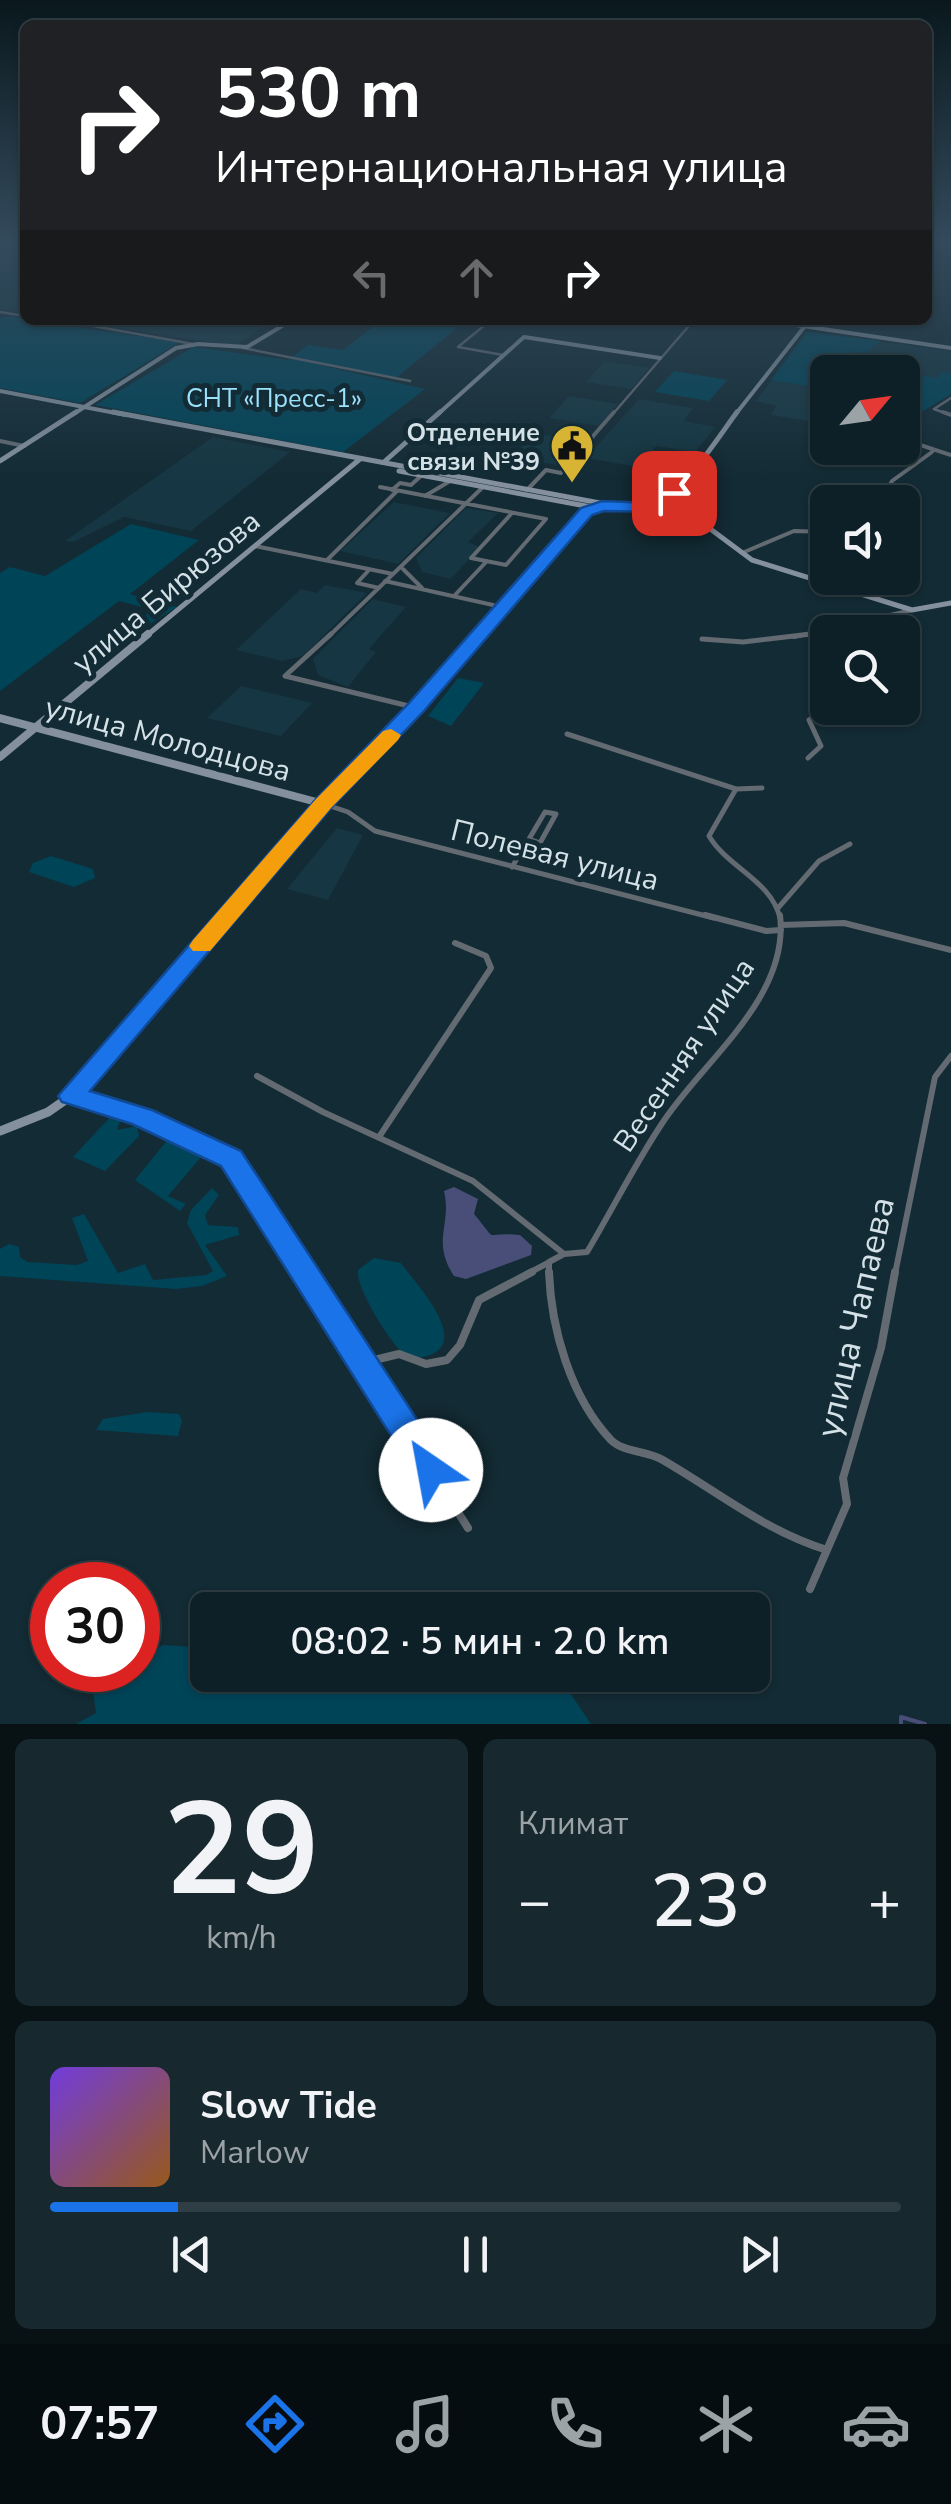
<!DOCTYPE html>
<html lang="ru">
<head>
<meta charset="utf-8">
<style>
	body { margin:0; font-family:"Nunito Sans",sans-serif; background:#17282f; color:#f1f3f6; height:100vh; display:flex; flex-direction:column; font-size:38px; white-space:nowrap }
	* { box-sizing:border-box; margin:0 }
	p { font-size:32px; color:#9ba3a7 }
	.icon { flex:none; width:55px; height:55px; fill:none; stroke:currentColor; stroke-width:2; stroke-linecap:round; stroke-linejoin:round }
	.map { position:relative; height:1724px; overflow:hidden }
	.details { display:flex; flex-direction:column; gap:15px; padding:15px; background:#081215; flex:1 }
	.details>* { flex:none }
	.hud { position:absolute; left:20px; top:20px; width:912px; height:305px; border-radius:15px; box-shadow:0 2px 8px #0004,0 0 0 2px #2e3e44; background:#202124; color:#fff; overflow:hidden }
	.needle { width:65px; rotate:61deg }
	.fabs { position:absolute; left:810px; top:355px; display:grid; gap:20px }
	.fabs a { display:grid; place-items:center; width:110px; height:110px; border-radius:15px; background:#0e2027; box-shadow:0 2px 8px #0004,0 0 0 2px #2e3e44; font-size:50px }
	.speed { position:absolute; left:30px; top:1562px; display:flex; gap:20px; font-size:50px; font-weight:700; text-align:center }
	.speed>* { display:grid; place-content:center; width:130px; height:130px; border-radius:50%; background:#0e2027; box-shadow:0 2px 8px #0004,0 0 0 2px #2e3e44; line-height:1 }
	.speed .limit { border:15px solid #d22; background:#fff; color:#111 }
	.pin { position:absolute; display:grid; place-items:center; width:85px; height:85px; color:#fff; margin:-42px; border-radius:20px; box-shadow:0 5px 15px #0006 }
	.me { position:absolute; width:110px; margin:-55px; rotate:327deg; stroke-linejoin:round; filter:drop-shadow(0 0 8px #0008) }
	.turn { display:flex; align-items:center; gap:35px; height:210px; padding:0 30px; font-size:45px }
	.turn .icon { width:130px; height:130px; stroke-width:2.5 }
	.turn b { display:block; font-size:70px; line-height:85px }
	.lanes { display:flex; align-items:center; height:95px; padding:0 30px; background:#0003; justify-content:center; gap:50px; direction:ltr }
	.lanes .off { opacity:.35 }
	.big { font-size:75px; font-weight:600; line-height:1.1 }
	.details .tile { flex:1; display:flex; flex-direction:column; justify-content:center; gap:15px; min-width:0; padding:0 35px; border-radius:15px; background:#17282f }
	.details .dial { align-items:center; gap:0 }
	.dial b { font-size:130px; line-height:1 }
	.song { display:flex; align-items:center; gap:30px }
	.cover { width:120px; height:120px; border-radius:15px; background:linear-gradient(135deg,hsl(260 70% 55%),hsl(30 70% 35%)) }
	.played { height:10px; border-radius:5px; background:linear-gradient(90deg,#1a73e8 15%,#2e3e44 15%) }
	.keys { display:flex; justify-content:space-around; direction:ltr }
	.heat { display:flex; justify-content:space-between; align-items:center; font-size:55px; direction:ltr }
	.details .tiles { flex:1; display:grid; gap:15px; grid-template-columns:1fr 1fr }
	.tile:last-child { grid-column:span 2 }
	.trip { position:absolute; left:190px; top:1592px; width:580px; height:100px; border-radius:15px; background:#0e2027; box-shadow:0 2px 8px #0004,0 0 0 2px #2e3e44; font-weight:600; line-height:100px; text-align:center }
	.tab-bar { display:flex; height:160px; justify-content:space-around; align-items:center; background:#060d10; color:#9ba3a7 }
	.tab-bar .icon { width:70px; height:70px }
	.tab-bar .current { color:#1a73e8 }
	.tab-bar b { font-size:45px; color:#f1f3f6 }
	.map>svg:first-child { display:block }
	.built { fill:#153642 }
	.green { fill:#004458 }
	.water { fill:#494e78 }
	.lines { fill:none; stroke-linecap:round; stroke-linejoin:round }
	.stream { stroke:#494e78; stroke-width:4 }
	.street-far4 { stroke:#636a72; stroke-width:2.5 }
	.street-far3 { stroke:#636a72; stroke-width:4 }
	.street-far2 { stroke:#636a72; stroke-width:5 }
	.street-far1 { stroke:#636a72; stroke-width:6 }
	.street { stroke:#636a72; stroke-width:8 }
	.secondary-far3 { stroke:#84909d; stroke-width:4 }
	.secondary-far2 { stroke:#84909d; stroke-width:5 }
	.secondary-far1 { stroke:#84909d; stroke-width:8 }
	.secondary { stroke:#84909d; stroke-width:9 }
	.route { fill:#1a73e8; stroke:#114b97; stroke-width:2.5 }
	.slow { fill:#f59e0b }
	.labels { text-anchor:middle; stroke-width:10; stroke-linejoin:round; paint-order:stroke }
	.far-park-label { font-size:25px; fill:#9be1fc; stroke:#132b34 }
	.far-poi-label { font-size:25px; font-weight:bold; fill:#d4e2e8; stroke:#132b34; text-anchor:end }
	.street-label { font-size:30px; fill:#d4e2e8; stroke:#132b34 }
	.near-street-label { font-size:35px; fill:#d4e2e8; stroke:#132b34 }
</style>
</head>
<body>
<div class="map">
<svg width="951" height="1724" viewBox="0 0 951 1724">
	<rect width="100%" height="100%" fill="#132b34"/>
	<path class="built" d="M0 238H25V313L0 309Z
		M65 320H274L235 346Z
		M807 332 951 351V394L903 423 902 372H828L827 424 771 415 776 406 756 401Z
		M605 361 649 368 631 389 586 382Z
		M569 396 618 404 599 426 549 418Z
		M639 399 693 408 684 421 715 427 695 452 656 446 639 467 586 458Z
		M534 433 584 441 563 466 511 458Z
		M213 437 290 452 191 531 124 517 73 542 65 541Z
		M394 502 450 513 398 564 340 551Z
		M466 508 498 513 468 542 480 547 451 579 422 572 416 558Z
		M325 585 367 593 303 656 282 661 236 650 301 589 317 593Z
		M373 599 406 607 369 649 376 652 348 687 318 675 313 659Z
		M241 686 312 703 281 736 207 718Z
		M337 828 363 835 328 900 287 889Z"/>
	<path class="green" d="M12 316 25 320 180 342 80 403 0 388V318Z
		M382 320 463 323 397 377 319 365 425 389 343 452 95 405 194 347 288 360 308 345 343 350Z
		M807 332 881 341 866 353 853 351 839 372H828L827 389 771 380Z
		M674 371 727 380 709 401 655 392Z
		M942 372 951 373V394L903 423 916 411 903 408 906 384H925L907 381 910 374 937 378Z
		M131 524 199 540 130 594 177 607 148 625 142 623 149 609 119 601 0 691V573L10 567 45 576Z
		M458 678 484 683 451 726 428 716Z
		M51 856 93 869 95 878 74 887 29 872 33 863Z
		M112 1115 121 1118 117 1130 137 1126 139 1136 105 1171 73 1157Z
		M168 1139 190 1147 201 1157 168 1196 186 1204 180 1211 135 1180Z
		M212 1188 219 1195 205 1215 208 1225 238 1227 239 1235 205 1245 227 1276 202 1286 176 1289 0 1276V1249L9 1244 19 1247 20 1257 27 1262 77 1265 88 1261 72 1218 84 1214 118 1273 145 1264 153 1280 206 1275 213 1271 187 1223 191 1210Z
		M374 1258 401 1263C415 1283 468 1338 432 1354 422 1359 410 1358 402 1352 389 1342 354 1284 358 1270Z
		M147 1412 179 1414 182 1421 178 1436 96 1430 103 1419Z
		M163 1645 207 1648 208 1675H558L591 1724H76L96 1713 92 1683 116 1670H138V1659Z"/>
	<path class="water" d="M454 1187 478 1199 474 1214C501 1246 480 1231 520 1235L532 1246 531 1255 466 1279 454 1276C431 1241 452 1225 444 1191Z"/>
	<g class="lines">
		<path class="stream" d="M901 1724V1717L925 1724"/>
		<path class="street-far4" d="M0 312 25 316
			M60 320 193 344
			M462 320 483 326
			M458 347 503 355
			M458 347 491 320
			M243 348 410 381
			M934 409 951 398
			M934 409 950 415
			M612 415 694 320"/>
		<path class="street-far3" d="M943 412 951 415
			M902 439 951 455
			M0 441 24 446
			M641 480 670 485
			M380 487 546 519 506 565 471 558
			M392 490 400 483 411 485 422 475
			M527 490 546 470 561 473 614 412
			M425 496 450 481
			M873 502 885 494 892 481 932 452
			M255 546 393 574
			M742 553 794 531 828 532
			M471 558 512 513
			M328 559 397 491
			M403 569 422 588
			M369 570 357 583 379 588
			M385 581 493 605
			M455 595 487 561
			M328 637 483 487
			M794 637 912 610"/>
		<path class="street-far2" d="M331 634 285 676 413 707
			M702 639 743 642 811 634
			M567 734 736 789 762 788
			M808 758 821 746 809 720 828 706
			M736 789 709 836C728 868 771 880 780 918
			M324 804 348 812 375 831 714 918
			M545 812 556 814 540 843 529 839Z
			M512 867 529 839
			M778 908 819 861 850 844"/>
		<path class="street-far1" d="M705 915 766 931 781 930
			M781 925 844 923 951 950
			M257 1076 323 1112 473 1181 564 1254 587 1252C612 1210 634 1166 661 1125 701 1062 790 999 780 915
			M71 1096 142 1117 231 1158 305 1274
			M379 1137 491 968 486 956 455 943
			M527 1274 548 1263
			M549 1274V1262L564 1254
			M895 1274 935 1077 951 1056"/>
		<path class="street" d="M304 1272 468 1528
			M549 1272C551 1329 571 1398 611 1440 623 1452 646 1451 661 1459 717 1491 765 1531 827 1550
			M362 1363 399 1354 426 1364 447 1360 460 1345 479 1300 532 1272
			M810 1589 847 1504 843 1478 881 1348 895 1272"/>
		<path class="secondary-far3" d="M762 320 951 348
			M0 391 126 415
			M72 415 176 348 198 344 247 347 292 320
			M437 415 524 337 660 358
			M735 415 805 326"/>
		<path class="secondary-far2" d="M113 412 600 503
			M0 461 76 412
			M384 462 440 412
			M399 471 591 507
			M647 512 705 525 752 560 912 610 951 603
			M145 637 360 459
			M477 637 586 512C607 504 626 511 648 508 676 504 719 436 737 412"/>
		<path class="secondary-far1" d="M0 718 324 804
			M0 757 148 634
			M225 918 479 634"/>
		<path class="secondary" d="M0 1131 48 1112 71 1096 227 915"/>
	</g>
	<linearGradient id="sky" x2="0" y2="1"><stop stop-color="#0a181d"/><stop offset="0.5" stop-color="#334a5c"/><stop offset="1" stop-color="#334a5c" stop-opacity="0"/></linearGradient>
	<rect width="951" height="479" fill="url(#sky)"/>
	<path class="route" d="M674 488 682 493 661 512 604 511 592 515 424 711 331 808 90 1091 152 1110 241 1151 443 1459 448 1470 443 1480 431 1485 419 1480 221 1166 132 1124 62 1102 58 1096 316 799 409 703 581 508 602 501 651 503Z"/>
	<path class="slow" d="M391 729 401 735 398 740 331 808 210 951H193L189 946 193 940 316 799 383 731Z"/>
	<defs>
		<symbol id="civic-pin" viewBox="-11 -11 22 30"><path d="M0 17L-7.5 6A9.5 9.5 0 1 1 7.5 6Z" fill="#d8b434" stroke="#132b34"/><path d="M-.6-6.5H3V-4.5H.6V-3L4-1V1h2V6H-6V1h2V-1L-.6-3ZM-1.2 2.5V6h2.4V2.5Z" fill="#111"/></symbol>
	</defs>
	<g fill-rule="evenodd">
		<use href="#civic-pin" x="547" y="421" width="50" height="68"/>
	</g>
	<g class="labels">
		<g class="far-park-label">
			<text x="274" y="407">СНТ «Пресс-1»</text>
		</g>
		<g class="far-poi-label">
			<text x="540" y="441">Отделение<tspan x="540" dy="29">связи №39</tspan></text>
		</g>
		<g class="street-label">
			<text transform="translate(166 592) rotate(-40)" y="10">улица Бирюзова</text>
			<text transform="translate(168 739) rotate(15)" y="10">улица Молодцова</text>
			<text transform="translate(555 855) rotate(14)" y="10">Полевая улица</text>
			<text transform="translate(684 1055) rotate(-56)" y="10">Весенняя улица</text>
		</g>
		<g class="near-street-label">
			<text transform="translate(855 1317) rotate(-77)" y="12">улица Чапаева</text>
		</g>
	</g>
</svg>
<div class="fabs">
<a><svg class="needle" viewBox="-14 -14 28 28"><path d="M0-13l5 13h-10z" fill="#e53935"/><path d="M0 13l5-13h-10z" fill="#9ba3a7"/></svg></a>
<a><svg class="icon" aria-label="sound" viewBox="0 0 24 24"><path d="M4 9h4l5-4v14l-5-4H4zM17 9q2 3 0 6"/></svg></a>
<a><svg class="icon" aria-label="search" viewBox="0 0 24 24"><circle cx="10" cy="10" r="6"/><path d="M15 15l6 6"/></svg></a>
</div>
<div class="speed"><div class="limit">30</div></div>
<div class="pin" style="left:674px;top:493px;background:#d93025"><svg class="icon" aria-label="arrive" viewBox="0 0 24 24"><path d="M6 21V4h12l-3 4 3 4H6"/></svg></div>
<svg class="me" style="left:431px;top:1470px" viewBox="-20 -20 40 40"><circle r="19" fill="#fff"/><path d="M0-13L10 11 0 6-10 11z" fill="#1a73e8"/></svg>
<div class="trip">08:02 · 5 мин · 2.0 km</div>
<div class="hud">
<div class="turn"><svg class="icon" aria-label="right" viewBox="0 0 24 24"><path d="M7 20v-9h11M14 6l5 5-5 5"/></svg><div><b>530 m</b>Интернациональная улица</div></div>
<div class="lanes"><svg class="icon off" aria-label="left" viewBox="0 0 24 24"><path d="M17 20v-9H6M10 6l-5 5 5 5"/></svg><svg class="icon off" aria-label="ahead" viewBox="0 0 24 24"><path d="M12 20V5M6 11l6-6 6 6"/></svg><svg class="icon" aria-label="right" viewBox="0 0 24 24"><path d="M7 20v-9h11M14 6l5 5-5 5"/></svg></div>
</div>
</div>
<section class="details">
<div class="tiles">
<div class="tile dial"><b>29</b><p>km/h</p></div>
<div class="tile"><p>Климат</p>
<div class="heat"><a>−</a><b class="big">23°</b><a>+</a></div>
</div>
<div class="tile">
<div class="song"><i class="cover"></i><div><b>Slow Tide</b><p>Marlow</p></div></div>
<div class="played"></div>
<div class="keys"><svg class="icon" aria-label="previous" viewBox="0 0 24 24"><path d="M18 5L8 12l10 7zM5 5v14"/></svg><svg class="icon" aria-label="pause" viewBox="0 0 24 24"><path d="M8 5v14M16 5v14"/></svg><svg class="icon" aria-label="next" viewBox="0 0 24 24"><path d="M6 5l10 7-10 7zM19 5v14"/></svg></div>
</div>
</div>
</section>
<nav class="tab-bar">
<b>07:57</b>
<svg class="icon current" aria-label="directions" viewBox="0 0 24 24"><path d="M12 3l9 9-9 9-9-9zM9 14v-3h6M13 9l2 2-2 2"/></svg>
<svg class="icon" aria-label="music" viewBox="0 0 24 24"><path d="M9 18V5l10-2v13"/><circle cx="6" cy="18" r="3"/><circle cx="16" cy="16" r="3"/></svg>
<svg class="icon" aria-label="phone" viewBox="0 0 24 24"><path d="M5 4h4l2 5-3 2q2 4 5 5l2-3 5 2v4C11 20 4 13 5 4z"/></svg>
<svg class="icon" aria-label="climate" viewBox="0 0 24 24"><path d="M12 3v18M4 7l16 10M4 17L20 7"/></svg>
<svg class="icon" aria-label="car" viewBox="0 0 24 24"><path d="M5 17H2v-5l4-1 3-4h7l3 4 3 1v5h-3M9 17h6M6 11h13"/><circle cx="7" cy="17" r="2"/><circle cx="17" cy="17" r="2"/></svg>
</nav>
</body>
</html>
